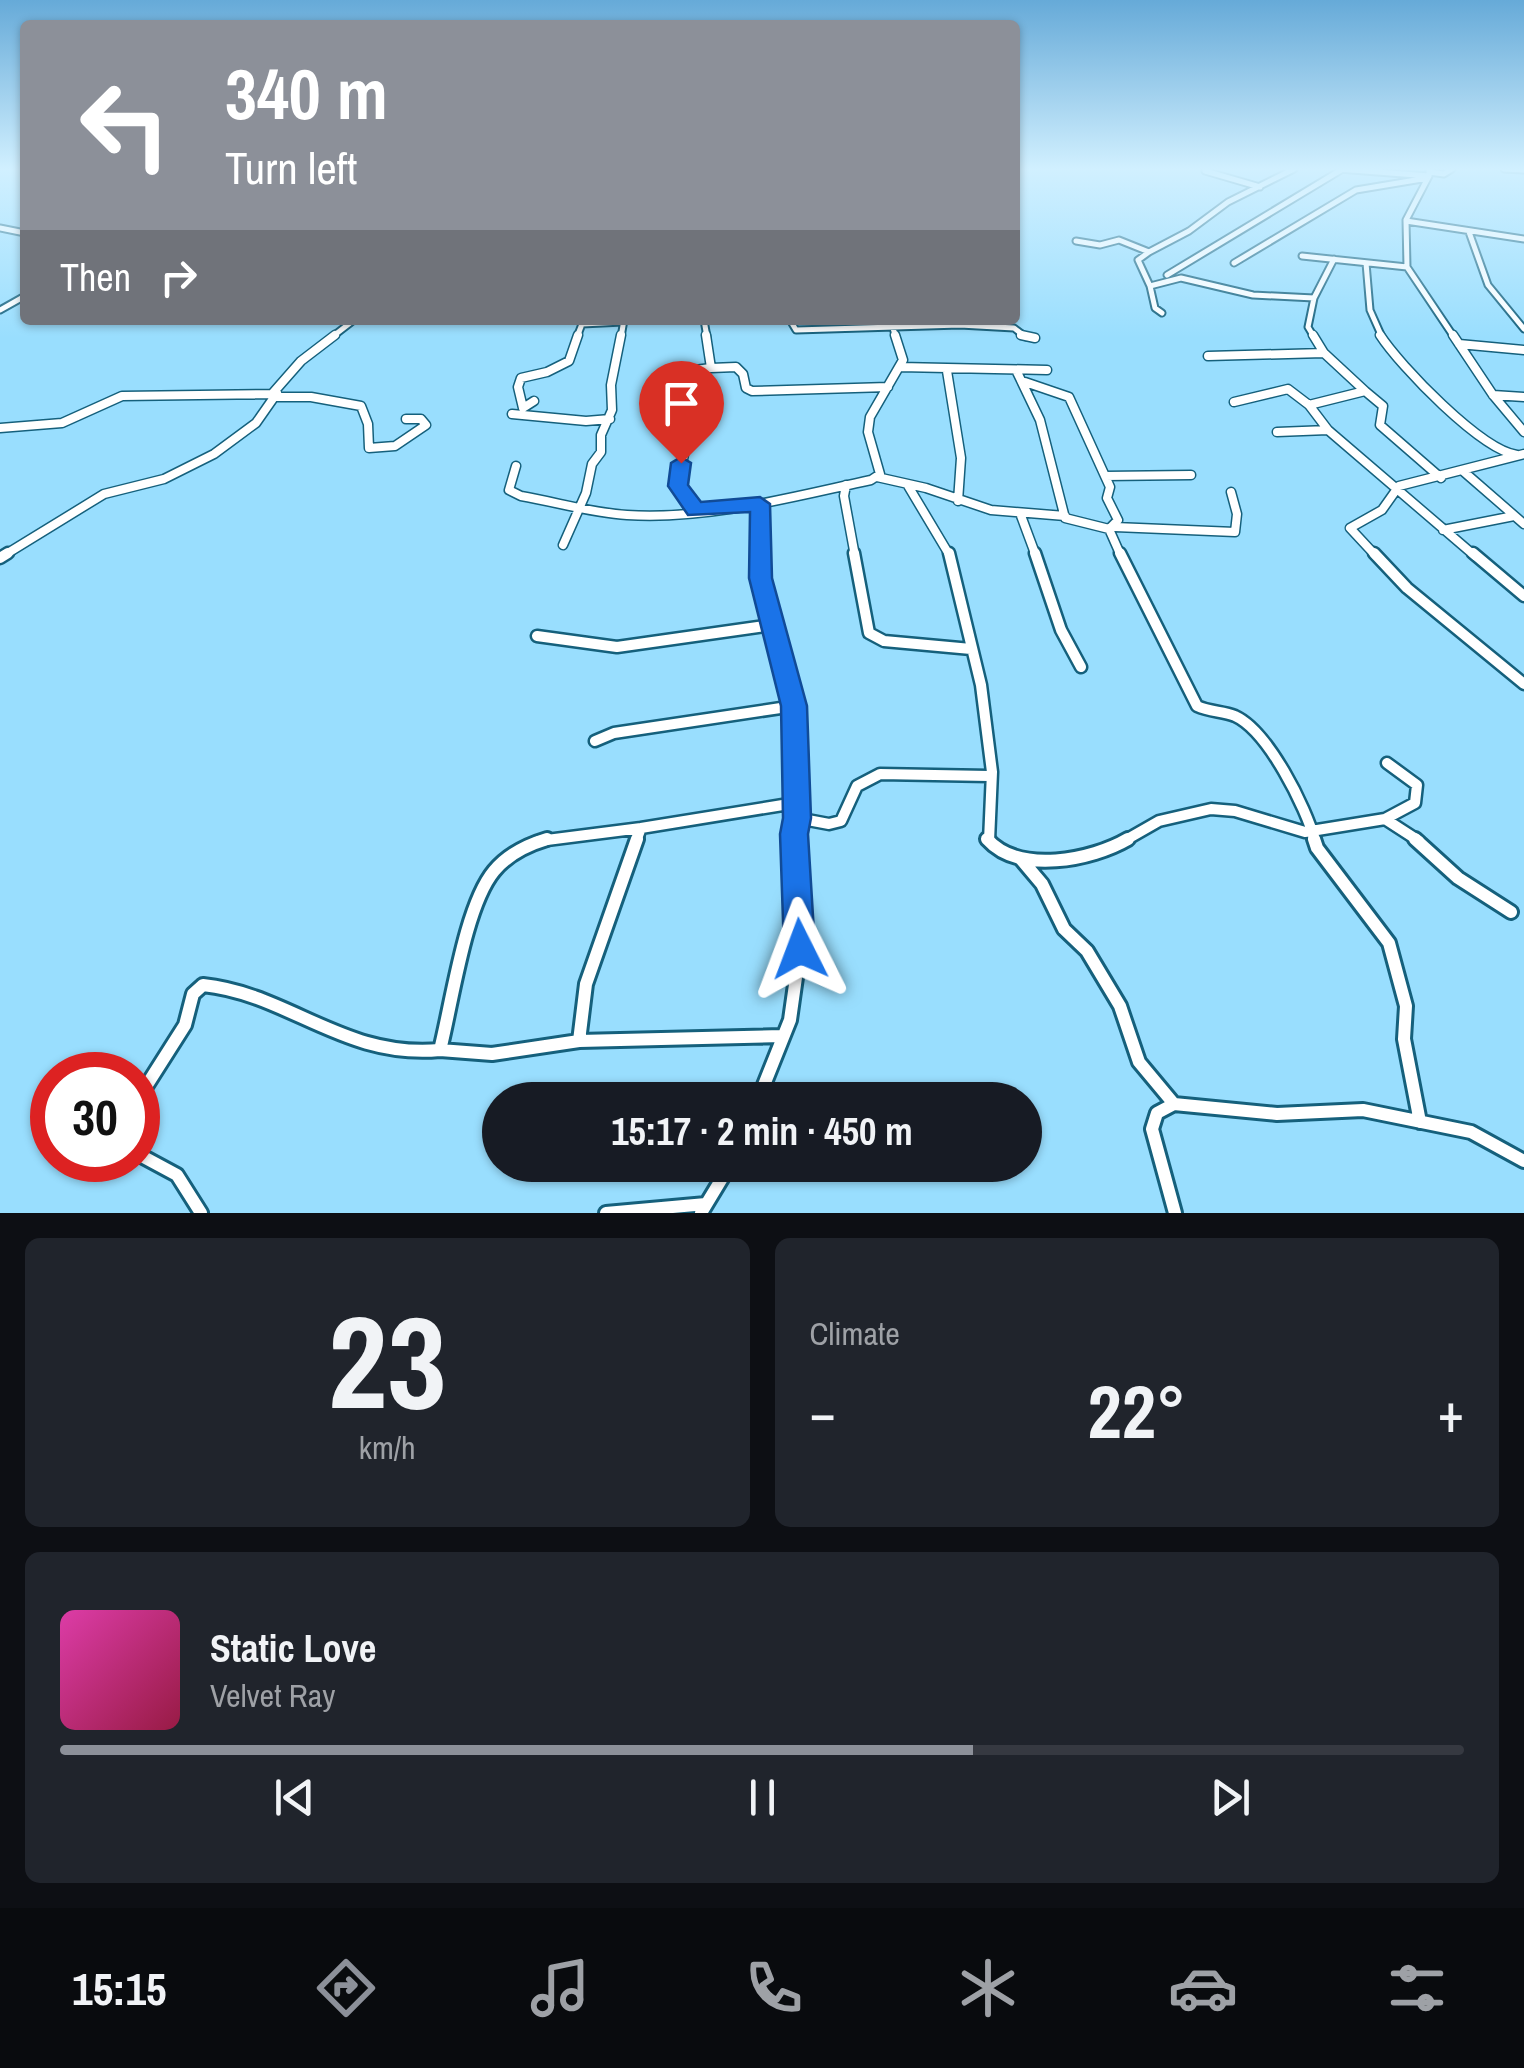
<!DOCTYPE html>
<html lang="en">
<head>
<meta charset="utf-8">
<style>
	body { margin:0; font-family:"Archivo Narrow",sans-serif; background:#20242c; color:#f1f3f6; height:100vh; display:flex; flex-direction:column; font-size:38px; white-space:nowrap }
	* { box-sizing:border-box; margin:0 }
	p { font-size:32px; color:#9ea1a6 }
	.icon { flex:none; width:55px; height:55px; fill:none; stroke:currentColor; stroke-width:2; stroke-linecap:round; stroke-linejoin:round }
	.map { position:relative; height:1213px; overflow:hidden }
	.details { display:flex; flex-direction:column; gap:25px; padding:25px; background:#0d0f14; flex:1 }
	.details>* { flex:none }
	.banner { position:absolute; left:20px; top:20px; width:1000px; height:305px; border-radius:10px; box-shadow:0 2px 8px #0004; background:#8c9099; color:#fff; overflow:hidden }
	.speed { position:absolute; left:30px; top:1052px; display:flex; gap:20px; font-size:50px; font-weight:700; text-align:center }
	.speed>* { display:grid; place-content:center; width:130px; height:130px; border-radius:50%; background:#171b24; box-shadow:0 2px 8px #0004; line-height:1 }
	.speed .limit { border:15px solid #d22; background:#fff; color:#111 }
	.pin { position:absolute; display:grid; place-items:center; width:85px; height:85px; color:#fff; margin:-102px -42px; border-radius:50% 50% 50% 0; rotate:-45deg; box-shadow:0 0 10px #0007 }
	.pin .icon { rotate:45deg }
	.me { position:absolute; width:110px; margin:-55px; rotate:357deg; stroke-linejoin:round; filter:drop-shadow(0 0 8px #0008) }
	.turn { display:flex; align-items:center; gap:35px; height:210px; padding:0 40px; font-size:45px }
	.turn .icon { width:130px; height:130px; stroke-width:2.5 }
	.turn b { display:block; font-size:70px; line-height:85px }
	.then { display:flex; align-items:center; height:95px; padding:0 40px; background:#0003; gap:20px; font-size:38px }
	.big { font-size:75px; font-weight:800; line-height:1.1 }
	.details .card { flex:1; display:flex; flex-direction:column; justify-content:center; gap:15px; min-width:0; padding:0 35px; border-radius:15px; background:#20242c }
	.details .dial { align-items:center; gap:0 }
	.dial b { font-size:130px; line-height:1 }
	.song { display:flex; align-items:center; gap:30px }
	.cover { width:120px; height:120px; border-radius:15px; background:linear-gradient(135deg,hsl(320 70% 55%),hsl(340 70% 35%)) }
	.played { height:10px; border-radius:5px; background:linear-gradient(90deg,#8c9099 65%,#363941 65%) }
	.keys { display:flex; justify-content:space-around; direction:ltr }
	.heat { display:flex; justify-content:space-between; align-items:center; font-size:55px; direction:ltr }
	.details .tiles { flex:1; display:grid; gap:25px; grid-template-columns:1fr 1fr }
	.card:last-child { grid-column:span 2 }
	.trip { position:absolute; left:482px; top:1082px; width:560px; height:100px; border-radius:50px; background:#171b24; box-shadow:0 2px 8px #0004; font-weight:800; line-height:100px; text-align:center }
	.tab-bar { display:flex; height:160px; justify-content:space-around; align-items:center; background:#090b0e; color:#9ea1a6 }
	.tab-bar .icon { width:70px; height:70px }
	.tab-bar .on { color:#8c9099 }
	.tab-bar b { font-size:45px; color:#f1f3f6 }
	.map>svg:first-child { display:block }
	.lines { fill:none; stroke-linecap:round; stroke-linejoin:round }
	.street-far3-casing { stroke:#15607c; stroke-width:9 }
	.street-far2-casing { stroke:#15607c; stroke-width:11 }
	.street-far1-casing { stroke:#15607c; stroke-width:15 }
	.street-casing { stroke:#15607c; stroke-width:18 }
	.street-far3 { stroke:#fff; stroke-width:5 }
	.street-far2 { stroke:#fff; stroke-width:8 }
	.street-far1 { stroke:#fff; stroke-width:10 }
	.street { stroke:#fff; stroke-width:12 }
	.route { fill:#1a73e8; stroke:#114b97; stroke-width:2.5 }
</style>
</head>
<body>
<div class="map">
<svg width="1524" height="1213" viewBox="0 0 1524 1213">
	<rect width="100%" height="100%" fill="#99defe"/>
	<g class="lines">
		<defs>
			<path id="street-far3" d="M1339 169 1429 176V169
				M1504 169 1524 170
				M1205 171 1260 187
				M1429 172 1444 174 1452 169
				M1429 176 1406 220 1407 267 1454 337
				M1406 221 1524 239
				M0 228 25 233
				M1469 232 1488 285 1524 329
				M1076 241 1100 245 1119 240 1149 252 1189 231 1228 202 1294 169
				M1149 252 1138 260 1150 286
				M1302 256 1407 267
				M1234 263 1356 190 1428 178
				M1366 263 1370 310 1382 337
				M1167 275 1341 170
				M0 310 25 296
				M1162 313 1155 308 1150 286 1181 278 1253 295 1314 298
				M704 320 707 337
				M790 320 796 330 960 325 962 320
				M890 320 896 337
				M960 325 1014 328 1026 337
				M332 337 354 320
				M577 337 582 324 623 322
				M621 337 624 320
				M1314 337 1308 327 1314 298 1334 259"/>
			<path id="street-far2" d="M706 335 711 368 736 367 743 374 746 388 752 391 888 387
				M1021 335 1035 338
				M1380 335C1400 366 1481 450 1517 455
				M1453 335 1493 395 1524 432
				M1459 344 1524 350
				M1208 356 1324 353
				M900 367 1047 370
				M947 371 961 458 958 501
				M1017 372 1040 420 1065 518 1109 529 1121 556
				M1025 382 1069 397 1110 487 1107 498 1118 520 1109 529
				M1365 391 1383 406 1380 425 1441 478
				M1493 395 1524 397
				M274 397H311L361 406 368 424 369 448 395 446 426 425 421 419H406
				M534 401 523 408 518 387 521 378 547 372 569 361 578 335
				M1234 402 1288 389 1309 405
				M512 414 586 421 610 419
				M0 428 62 423 122 396 272 394 301 361 335 335
				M1328 430 1475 556
				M1277 432 1328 430 1309 405 1365 391 1324 353 1313 335
				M516 466 509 490 521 496C556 502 592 513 627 515 709 520 792 497 871 480L880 474 868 432 870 417 903 360 895 335
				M1463 471 1524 524
				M1105 476 1191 475
				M877 477 926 488 991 510 1065 516
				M907 484 950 556
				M846 485 844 496 855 556
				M760 504 761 556
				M696 510 678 486 691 417 686 409 672 402 667 378 670 373 711 368
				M1020 513 1036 556
				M1115 527 1235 532 1237 514 1231 492
				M1443 530 1514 516
				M563 545 586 493 592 464 601 452V435L612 410 611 385 621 335
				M3 556 104 494 164 479 214 454 256 423 277 393
				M1376 556 1350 528 1382 510 1399 486 1524 454"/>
			<path id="street-far1" d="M761 553V578L793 693 794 841
				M854 553 869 633 884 641 971 649
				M1035 553 1061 630 1081 667
				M1120 553 1197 706C1210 712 1223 711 1235 716 1268 731 1306 807 1315 841
				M1374 553 1407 588 1524 684
				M1473 553 1524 596
				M0 558 8 553
				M537 636 617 647 772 625
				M595 741 614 733 794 706
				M797 818 829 824 841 821 857 786 880 774 989 776 992 772 981 685 949 553
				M1385 819 1415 803 1417 785 1387 763
				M641 828 795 803
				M539 841 641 828
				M636 841 641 828
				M989 841 992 772
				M1124 841 1159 821 1211 809 1235 811 1305 832 1385 819 1419 841"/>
			<path id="street" d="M547 839C527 845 508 854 494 871 465 906 452 1003 440 1050L492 1054 579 1041 586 984 637 839
				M987 839C1019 875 1092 860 1128 839
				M1314 839 1317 848 1389 943 1406 1006 1404 1039 1420 1122
				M1415 839 1458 878 1511 912
				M1020 858 1042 884 1064 929 1087 951 1120 1006 1139 1062 1174 1104
				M579 1041 782 1036
				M762 1090 824 1100
				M138 1099 185 1025 193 994 203 985C289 994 344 1059 440 1050
				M758 1100 790 1020 800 949 794 839
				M138 1154 177 1175 201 1213
				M606 1213 706 1204
				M701 1213 730 1165
				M1175 1213 1152 1129 1157 1113 1174 1104 1277 1114 1363 1110 1471 1132 1524 1161"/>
		</defs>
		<use href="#street-far3" class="street-far3-casing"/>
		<use href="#street-far2" class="street-far2-casing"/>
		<use href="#street-far1" class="street-far1-casing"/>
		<use href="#street" class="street-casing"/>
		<use href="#street-far3" class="street-far3"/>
		<use href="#street-far2" class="street-far2"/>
		<use href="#street-far1" class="street-far1"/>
		<use href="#street" class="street"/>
	</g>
	<linearGradient id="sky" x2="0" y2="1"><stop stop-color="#66aad8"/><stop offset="0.5" stop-color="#d1f0ff"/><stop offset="1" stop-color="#d1f0ff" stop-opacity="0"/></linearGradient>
	<rect width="1524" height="338" fill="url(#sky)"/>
	<path class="route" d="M681 457 691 463 688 485 701 502 760 497 770 504 772 578 807 706 811 818 808 834 815 949 810 960 800 964 789 960 784 949 780 834 783 818 781 706 749 578 750 512 688 515 668 486 671 463Z"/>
</svg>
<div class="speed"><div class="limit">30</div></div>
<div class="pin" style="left:681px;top:463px;background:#d93025"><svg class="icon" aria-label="arrive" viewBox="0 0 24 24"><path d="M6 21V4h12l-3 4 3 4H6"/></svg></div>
<svg class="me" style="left:800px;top:949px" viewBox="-20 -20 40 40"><path d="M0-17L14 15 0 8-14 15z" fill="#1a73e8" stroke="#fff" stroke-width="4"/></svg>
<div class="trip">15:17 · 2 min · 450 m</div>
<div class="banner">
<div class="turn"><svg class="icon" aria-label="left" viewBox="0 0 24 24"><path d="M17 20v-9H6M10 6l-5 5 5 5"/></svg><div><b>340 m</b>Turn left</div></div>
<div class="then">Then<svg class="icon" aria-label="right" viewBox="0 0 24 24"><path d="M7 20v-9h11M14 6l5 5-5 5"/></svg></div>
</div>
</div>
<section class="details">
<div class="tiles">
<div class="card dial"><b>23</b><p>km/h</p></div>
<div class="card"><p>Climate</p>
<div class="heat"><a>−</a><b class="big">22°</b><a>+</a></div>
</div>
<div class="card">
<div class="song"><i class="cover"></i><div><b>Static Love</b><p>Velvet Ray</p></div></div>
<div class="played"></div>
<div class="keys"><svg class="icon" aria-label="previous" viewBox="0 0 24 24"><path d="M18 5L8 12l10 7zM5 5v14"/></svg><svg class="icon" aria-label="pause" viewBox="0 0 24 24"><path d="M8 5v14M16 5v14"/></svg><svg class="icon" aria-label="next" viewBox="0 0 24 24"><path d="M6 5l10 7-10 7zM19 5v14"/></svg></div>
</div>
</div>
</section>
<nav class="tab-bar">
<b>15:15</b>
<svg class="icon on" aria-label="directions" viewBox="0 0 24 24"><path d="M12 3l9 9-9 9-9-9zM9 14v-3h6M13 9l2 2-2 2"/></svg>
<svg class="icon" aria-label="music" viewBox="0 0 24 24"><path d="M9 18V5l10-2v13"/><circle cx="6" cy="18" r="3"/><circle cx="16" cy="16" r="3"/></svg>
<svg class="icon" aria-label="phone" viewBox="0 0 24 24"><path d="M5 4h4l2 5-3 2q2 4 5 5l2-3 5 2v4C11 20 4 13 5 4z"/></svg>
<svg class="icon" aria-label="climate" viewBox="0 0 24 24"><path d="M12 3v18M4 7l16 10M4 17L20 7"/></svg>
<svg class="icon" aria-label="car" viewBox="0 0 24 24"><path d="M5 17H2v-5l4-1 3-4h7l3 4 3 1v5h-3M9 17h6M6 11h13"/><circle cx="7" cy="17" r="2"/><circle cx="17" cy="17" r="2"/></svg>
<svg class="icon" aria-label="filters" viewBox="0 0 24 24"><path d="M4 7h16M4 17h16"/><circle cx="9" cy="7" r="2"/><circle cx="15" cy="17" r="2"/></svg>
</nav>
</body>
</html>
